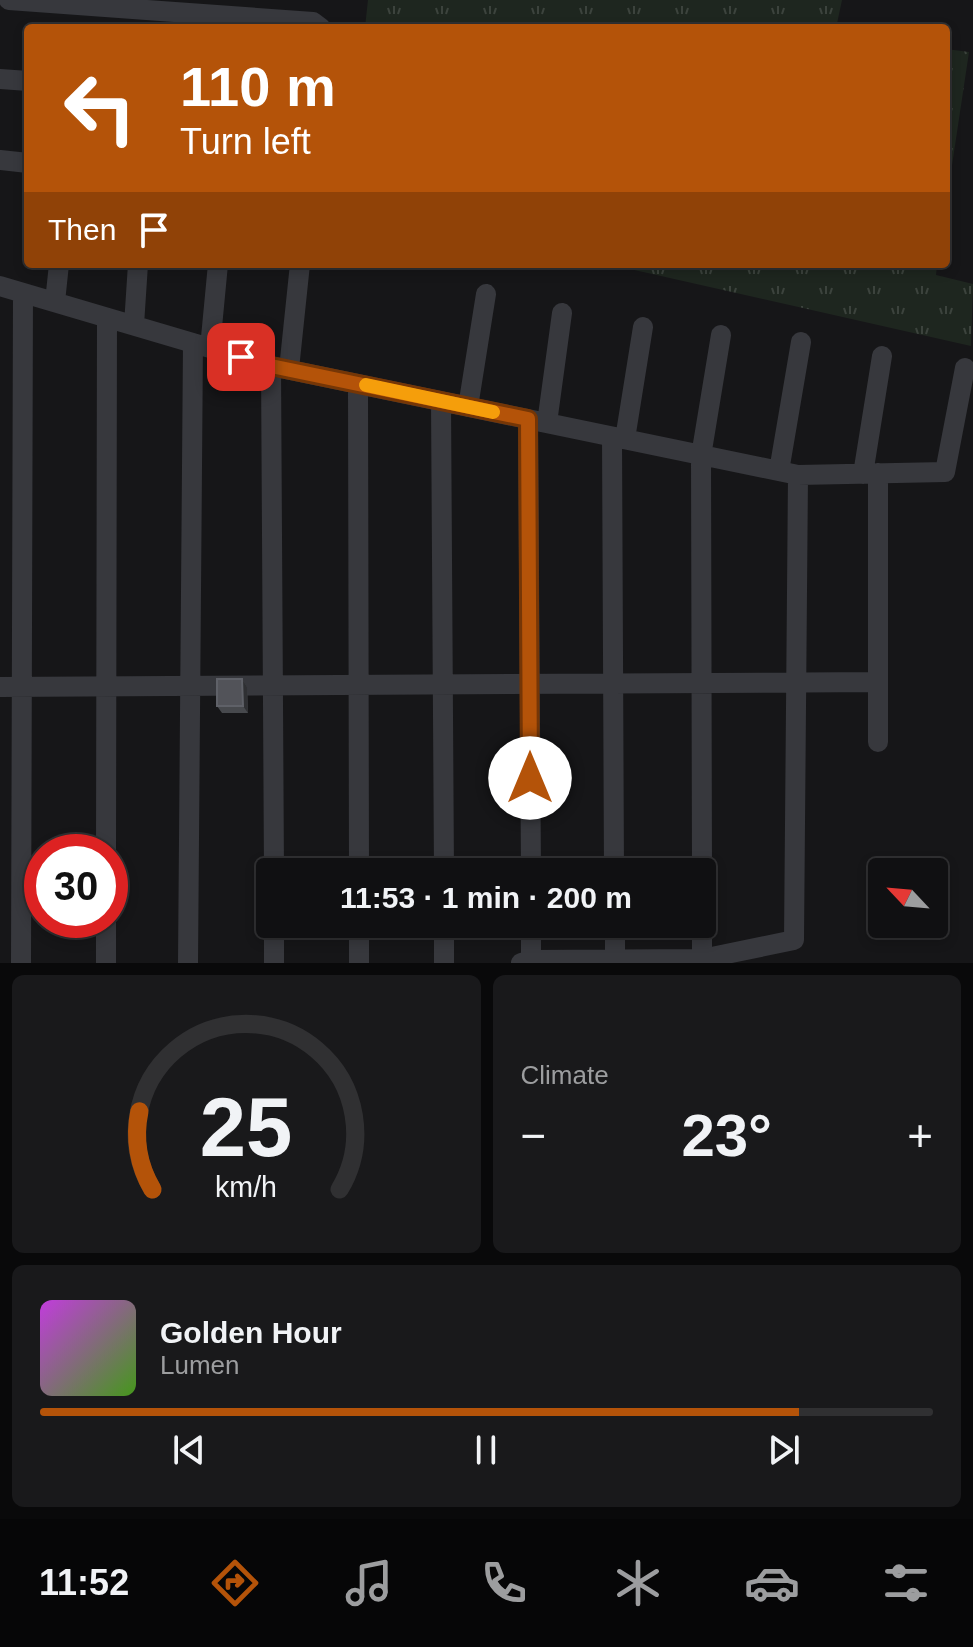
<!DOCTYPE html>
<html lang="en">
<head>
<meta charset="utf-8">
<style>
	body { margin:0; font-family:Arial,sans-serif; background:#19191b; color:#f1f3f6; height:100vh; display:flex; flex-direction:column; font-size:30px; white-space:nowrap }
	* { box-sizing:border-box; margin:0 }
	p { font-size:26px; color:#9c9d9f }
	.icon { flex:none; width:44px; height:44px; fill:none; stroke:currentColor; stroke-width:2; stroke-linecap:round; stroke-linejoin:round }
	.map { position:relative; height:963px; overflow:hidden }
	.panel { display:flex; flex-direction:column; gap:12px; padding:12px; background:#09090a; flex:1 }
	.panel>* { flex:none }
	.hud { position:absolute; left:24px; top:24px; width:926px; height:244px; border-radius:8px; box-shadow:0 4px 12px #0003,0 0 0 2px #303032; background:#b45309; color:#fff; overflow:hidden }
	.needle { width:52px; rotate:296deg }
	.buttons { position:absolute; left:868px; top:858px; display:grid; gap:16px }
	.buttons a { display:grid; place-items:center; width:80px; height:80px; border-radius:8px; background:#101012; box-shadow:0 4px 12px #0003,0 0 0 2px #303032; font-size:40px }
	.speed { position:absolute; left:24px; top:834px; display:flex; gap:16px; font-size:40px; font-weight:700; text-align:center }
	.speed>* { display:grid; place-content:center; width:104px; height:104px; border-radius:50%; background:#101012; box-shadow:0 4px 12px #0003,0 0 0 2px #303032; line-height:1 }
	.speed .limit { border:12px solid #d22; background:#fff; color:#111 }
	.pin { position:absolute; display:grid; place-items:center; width:68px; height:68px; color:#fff; margin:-34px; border-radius:16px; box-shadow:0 4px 12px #0006 }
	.me { position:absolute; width:88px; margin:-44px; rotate:0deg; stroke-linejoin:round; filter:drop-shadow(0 0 6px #0008) }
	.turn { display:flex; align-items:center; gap:28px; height:168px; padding:0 24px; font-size:36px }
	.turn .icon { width:104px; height:104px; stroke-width:2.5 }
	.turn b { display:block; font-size:56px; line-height:68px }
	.then { display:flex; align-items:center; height:76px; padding:0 24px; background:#0003; gap:16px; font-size:30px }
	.big { font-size:60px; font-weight:700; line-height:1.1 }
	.panel .card { flex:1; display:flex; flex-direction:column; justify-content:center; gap:12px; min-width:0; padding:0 28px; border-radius:12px; background:#19191b }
	.panel .dial { align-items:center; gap:0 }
	.dial svg { height:208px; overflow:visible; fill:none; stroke:#303032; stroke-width:7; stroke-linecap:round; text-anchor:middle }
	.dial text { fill:#f1f3f6; stroke:none }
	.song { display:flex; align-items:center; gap:24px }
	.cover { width:96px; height:96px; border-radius:12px; background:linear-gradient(135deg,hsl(290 70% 55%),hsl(100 70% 35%)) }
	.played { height:8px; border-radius:4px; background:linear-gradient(90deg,#b45309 85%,#303032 85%) }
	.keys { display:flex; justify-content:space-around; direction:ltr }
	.heat { display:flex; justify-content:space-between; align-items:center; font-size:44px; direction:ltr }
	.panel .tiles { flex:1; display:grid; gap:12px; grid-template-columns:1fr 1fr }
	.card:last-child { grid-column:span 2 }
	.trip { position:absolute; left:256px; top:858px; width:460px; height:80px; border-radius:8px; background:#101012; box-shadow:0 4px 12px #0003,0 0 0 2px #303032; font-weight:700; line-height:80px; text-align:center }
	.dock { display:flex; height:128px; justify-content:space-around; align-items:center; background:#060607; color:#9c9d9f }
	.dock .icon { width:56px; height:56px }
	.dock .active { color:#b45309 }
	.dock b { font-size:36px; color:#f1f3f6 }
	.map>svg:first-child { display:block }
	.grass { fill:url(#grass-tufts) }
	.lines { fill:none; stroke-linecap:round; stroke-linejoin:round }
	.street { stroke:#37383d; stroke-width:20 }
	.wall { fill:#47494d }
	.shaded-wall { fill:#2f3033 }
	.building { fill:#525359; stroke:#5f6168; stroke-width:2 }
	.route-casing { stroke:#753606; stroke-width:20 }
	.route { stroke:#b45309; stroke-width:14 }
	.slow { stroke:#f59e0b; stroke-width:14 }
</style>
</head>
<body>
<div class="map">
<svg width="973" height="963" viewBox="0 0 973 963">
	<defs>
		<pattern id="grass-tufts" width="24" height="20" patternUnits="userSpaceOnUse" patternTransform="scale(2)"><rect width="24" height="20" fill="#1e261f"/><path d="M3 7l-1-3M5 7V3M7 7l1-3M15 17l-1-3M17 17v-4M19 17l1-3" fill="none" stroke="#3c433d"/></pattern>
	</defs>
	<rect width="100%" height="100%" fill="#161618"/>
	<path class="grass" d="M368 0H842L836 28H365Z
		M946 49 969 52 946 205Z
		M608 264H937L936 275 973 284 971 346Z"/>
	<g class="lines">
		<path class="street" d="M9 0 313 22 321 28
			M0 79 28 81
			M0 160 28 163
			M0 286 271 366 798 475 945 472 965 368
			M55 302 59 264
			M134 325 138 264
			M210 348 218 264
			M271 366 274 872
			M289 369 300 264
			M358 384 359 872
			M441 401 444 872
			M468 407 486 294
			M528 419 531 872
			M547 423 562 313
			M612 437 614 872
			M625 439 643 327
			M779 471 801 342
			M878 473V742
			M863 474 882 356
			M0 687 878 682
			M106 852 107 318
			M702 872 701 456 721 335
			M274 924V963
			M359 924V963
			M444 924V963
			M531 924V960
			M615 924V960
			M702 924V959
			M21 963 23 293
			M106 963V920
			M188 963 193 343
			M521 963 531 960 702 959 794 940 798 475"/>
	</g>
	<path class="wall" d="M242 679 247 687 248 713H222L217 706Z"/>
	<path class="shaded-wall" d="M242 679 247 687 248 713 243 706Z"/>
	<path class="building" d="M217 679H242L243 706H217Z"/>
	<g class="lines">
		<defs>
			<path id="route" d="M241 357 271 366 528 419 530 778"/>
		</defs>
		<use href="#route" class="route-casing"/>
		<use href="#route" class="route"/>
		<path class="slow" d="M366 385 493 412"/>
	</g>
</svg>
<div class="buttons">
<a><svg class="needle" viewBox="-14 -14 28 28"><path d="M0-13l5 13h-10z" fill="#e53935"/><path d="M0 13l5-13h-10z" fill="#9c9d9f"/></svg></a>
</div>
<div class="speed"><div class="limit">30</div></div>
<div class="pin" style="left:241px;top:357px;background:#d93025"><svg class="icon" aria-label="arrive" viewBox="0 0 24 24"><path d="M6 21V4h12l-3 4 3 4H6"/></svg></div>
<svg class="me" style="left:530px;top:778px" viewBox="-20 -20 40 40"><circle r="19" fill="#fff"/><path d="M0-13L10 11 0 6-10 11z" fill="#b45309"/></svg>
<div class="trip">11:53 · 1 min · 200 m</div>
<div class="hud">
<div class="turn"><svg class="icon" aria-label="left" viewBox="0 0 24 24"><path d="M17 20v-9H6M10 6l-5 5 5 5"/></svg><div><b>110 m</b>Turn left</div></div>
<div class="then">Then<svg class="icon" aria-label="arrive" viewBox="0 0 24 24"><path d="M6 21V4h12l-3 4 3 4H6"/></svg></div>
</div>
</div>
<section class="panel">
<div class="tiles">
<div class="card dial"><svg viewBox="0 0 100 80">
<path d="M14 69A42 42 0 1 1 86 69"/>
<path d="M14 69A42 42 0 0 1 9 39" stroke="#b45309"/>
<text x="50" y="56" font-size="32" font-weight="700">25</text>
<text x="50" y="72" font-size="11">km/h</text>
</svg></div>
<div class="card"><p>Climate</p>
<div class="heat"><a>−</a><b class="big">23°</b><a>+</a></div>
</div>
<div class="card">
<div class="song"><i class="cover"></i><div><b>Golden Hour</b><p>Lumen</p></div></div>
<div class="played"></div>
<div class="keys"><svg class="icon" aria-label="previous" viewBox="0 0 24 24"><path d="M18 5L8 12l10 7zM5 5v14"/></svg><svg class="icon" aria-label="pause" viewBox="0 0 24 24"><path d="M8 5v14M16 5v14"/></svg><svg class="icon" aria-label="next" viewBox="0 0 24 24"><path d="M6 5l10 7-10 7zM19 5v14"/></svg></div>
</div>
</div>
</section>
<nav class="dock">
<b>11:52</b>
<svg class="icon active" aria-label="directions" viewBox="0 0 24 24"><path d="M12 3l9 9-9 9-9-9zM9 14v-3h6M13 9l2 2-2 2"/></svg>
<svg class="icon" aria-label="music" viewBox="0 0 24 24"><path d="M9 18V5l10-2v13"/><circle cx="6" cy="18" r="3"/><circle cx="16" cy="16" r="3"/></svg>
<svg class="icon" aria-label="phone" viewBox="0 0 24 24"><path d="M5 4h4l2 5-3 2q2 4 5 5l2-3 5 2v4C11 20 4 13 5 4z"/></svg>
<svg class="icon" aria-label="climate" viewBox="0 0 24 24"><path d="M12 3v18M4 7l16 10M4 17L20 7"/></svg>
<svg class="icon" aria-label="car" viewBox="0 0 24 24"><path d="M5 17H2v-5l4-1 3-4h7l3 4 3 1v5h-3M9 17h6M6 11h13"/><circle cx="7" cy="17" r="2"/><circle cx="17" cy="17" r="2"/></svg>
<svg class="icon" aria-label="filters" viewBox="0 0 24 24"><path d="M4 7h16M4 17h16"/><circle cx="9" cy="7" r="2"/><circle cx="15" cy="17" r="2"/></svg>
</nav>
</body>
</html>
